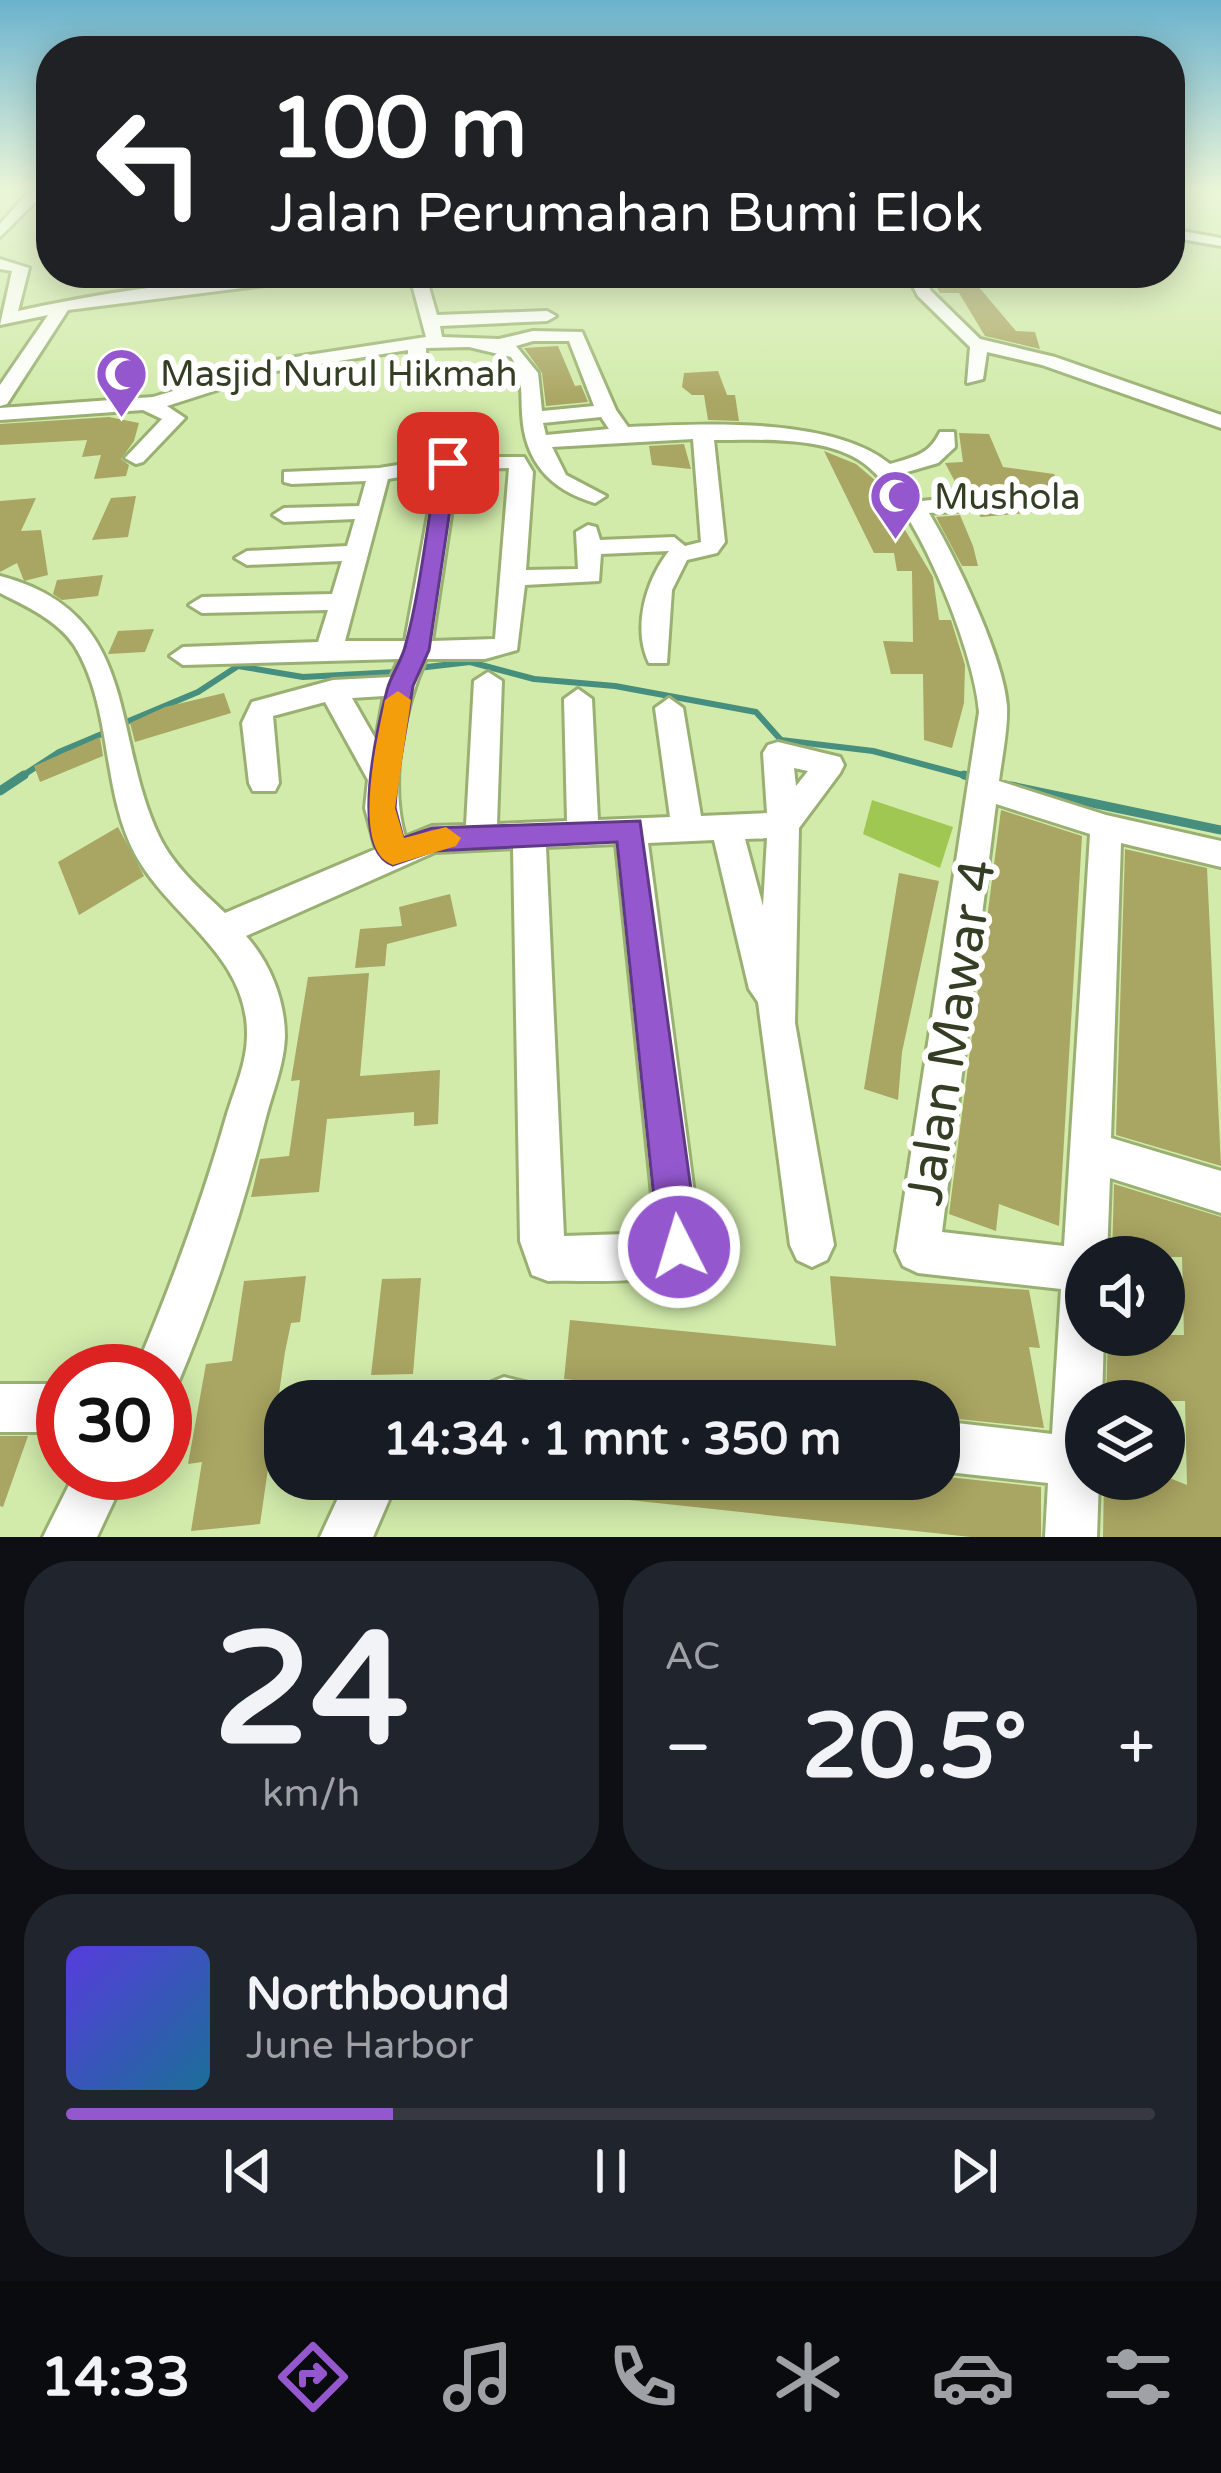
<!DOCTYPE html>
<html lang="id">
<head>
<meta charset="utf-8">
<style>
	body { margin:0; font-family:"Varela Round",sans-serif; background:#20242c; color:#f1f3f6; height:100vh; display:flex; flex-direction:column; font-size:45px; white-space:nowrap }
	* { box-sizing:border-box; margin:0 }
	p { font-size:39px; color:#9ea1a6 }
	.icon { flex:none; width:66px; height:66px; fill:none; stroke:currentColor; stroke-width:2; stroke-linecap:round; stroke-linejoin:round }
	.map { position:relative; height:1537px; overflow:hidden }
	.sheet { display:flex; flex-direction:column; gap:24px; padding:24px; background:#0d0f14; flex:1 }
	.sheet>* { flex:none }
	.hud { position:absolute; left:36px; top:36px; width:1149px; height:252px; border-radius:48px; box-shadow:0 6px 30px #0003; background:#202124; color:#fff; overflow:hidden }
	.buttons { position:absolute; left:1065px; top:1236px; display:grid; gap:24px }
	.buttons a { display:grid; place-items:center; width:120px; height:120px; border-radius:50%; background:#171b24; box-shadow:0 6px 30px #0003; font-size:60px }
	.speed { position:absolute; left:36px; top:1344px; display:flex; gap:24px; font-size:60px; font-weight:700; text-align:center }
	.speed>* { display:grid; place-content:center; width:156px; height:156px; border-radius:50%; background:#171b24; box-shadow:0 6px 30px #0003; line-height:1 }
	.speed .limit { border:18px solid #d22; background:#fff; color:#111 }
	.pin { position:absolute; display:grid; place-items:center; width:102px; height:102px; color:#fff; margin:-51px; border-radius:24px; box-shadow:0 6px 18px #0006 }
	.me { position:absolute; width:132px; margin:-66px; rotate:355deg; stroke-linejoin:round; filter:drop-shadow(0 0 9px #0008) }
	.turn { display:flex; align-items:center; gap:42px; height:252px; padding:0 36px; font-size:54px }
	.turn .icon { width:156px; height:156px; stroke-width:2.5 }
	.turn b { display:block; font-size:84px; line-height:102px }
	.big { font-size:90px; font-weight:700; line-height:1.1 }
	.sheet .widget { flex:1; display:flex; flex-direction:column; justify-content:center; gap:18px; min-width:0; padding:0 42px; border-radius:48px; background:#20242c }
	.sheet .dial { align-items:center; gap:0 }
	.dial b { font-size:156px; line-height:1 }
	.song { display:flex; align-items:center; gap:36px }
	.cover { width:144px; height:144px; border-radius:18px; background:linear-gradient(135deg,hsl(250 70% 55%),hsl(200 70% 35%)) }
	.played { height:12px; border-radius:6px; background:linear-gradient(90deg,#9457ce 30%,#363941 30%) }
	.keys { display:flex; justify-content:space-around; direction:ltr }
	.heat { display:flex; justify-content:space-between; align-items:center; font-size:66px; direction:ltr }
	.sheet .tiles { flex:1; display:grid; gap:24px; grid-template-columns:1fr 1fr }
	.widget:last-child { grid-column:span 2 }
	.trip { position:absolute; left:264px; top:1380px; width:696px; height:120px; border-radius:48px; background:#171b24; box-shadow:0 6px 30px #0003; font-weight:700; line-height:120px; text-align:center }
	.dock { display:flex; height:192px; justify-content:space-around; align-items:center; background:#090b0e; color:#9ea1a6 }
	.dock .icon { width:84px; height:84px }
	.dock .current { color:#9457ce }
	.dock b { font-size:54px; color:#f1f3f6 }
	.map>svg:first-child { display:block }
	.green { fill:#a0c751 }
	.lines { fill:none; stroke-linecap:round; stroke-linejoin:round }
	.stream-far1 { stroke:#468e7e; stroke-width:6 }
	.stream { stroke:#468e7e; stroke-width:9 }
	.building { fill:#a9a562 }
	.minor-casing { stroke:#99b072; stroke-width:6 }
	.minor { fill:#fff; fill-rule:evenodd }
	.route { fill:#9457ce; stroke:#603986; stroke-width:3 }
	.slow { fill:#f59e0b }
	.labels { text-anchor:middle; stroke-width:12; stroke-linejoin:round; paint-order:stroke }
	.far-poi-label { font-size:36px; fill:#343e24; stroke:#fff; text-anchor:start }
	.near-street-label { font-size:51px; fill:#343e24; stroke:#fff }
</style>
</head>
<body>
<div class="map">
<svg width="1221" height="1537" viewBox="0 0 1221 1537">
	<rect width="100%" height="100%" fill="#d2ebab"/>
	<path class="green" d="M872 800 953 827 940 868 863 834Z"/>
	<g class="lines">
		<path class="stream-far1" d="M418 668 470 662 534 679 615 686 756 712 781 740 873 751 974 778
			M124 723 198 692 238 666 303 677 397 672
			M19 778 59 752 109 731"/>
		<path class="stream" d="M964 775 974 778
			M1011 786 1221 830
			M0 791 24 775"/>
	</g>
	<path class="building" d="M929 273H951L959 286 977 285 1016 331 1035 332 1040 349 985 336 959 293H940Z
		M558 346 575 386 581 385 588 402 546 406 542 373 524 348Z
		M718 371 727 395H735L739 421 708 420 704 395H692L682 387 684 373Z
		M109 417 139 423 134 441 121 459 129 465 126 476 94 479 101 455 82 457 87 440 0 445V424Z
		M959 433 989 434 1003 467 1054 474 1072 509 981 517 978 514 1008 511 1021 499 1006 489 961 493 945 463 963 462Z
		M684 444 691 469 652 465 649 446Z
		M824 451 856 464 876 481 933 577 939 620H951L965 665 964 703 952 748 924 740 923 674H891L883 641 913 642 912 571H897L894 553H874Z
		M136 496 128 537 92 540 111 498Z
		M36 498 21 531 41 530 48 575 24 581 17 563 0 572V501Z
		M960 515 973 546 978 566H962L936 517Z
		M103 575 98 596 62 600 53 594 57 580Z
		M154 629 145 652 108 654 118 631Z
		M224 693 231 713 135 742 130 723 165 707Z
		M100 737 103 756 40 782 34 766Z
		M1001 810 1082 836 1059 1226 999 1204 996 1231 949 1214Z
		M118 827 144 876 79 915 58 862Z
		M1125 849 1207 868 1221 1166 1116 1135Z
		M899 873 939 881 902 1052 898 1100 864 1089Z
		M450 894 457 926 387 944 385 966 355 968 360 929 402 926 399 907Z
		M369 973 360 1076 440 1070 438 1124 414 1126V1112L327 1119 319 1192 251 1197 260 1159 289 1156 300 1080 291 1081 308 977Z
		M1114 1184 1221 1217V1537H1103L1104 1479H1172L1187 1485 1185 1401H1106L1108 1335H1184L1182 1257H1112Z
		M306 1276 300 1322 291 1323 285 1352 260 1524 191 1531 202 1462 188 1464 206 1364 232 1361 244 1281Z
		M830 1276 1029 1290 1040 1348 1029 1347 1044 1428 939 1417V1401H773L564 1379 570 1320 836 1346Z
		M421 1278 413 1374 371 1375 382 1279Z
		M0 1436H28L3 1507 0 1506Z
		M939 1476 1041 1487V1537H971L555 1492 556 1479Z"/>
	<g class="lines">
		<defs>
			<path id="minor" d="M41 188H51V193L34 203 0 237V224L24 197Z
				M1170 229 1221 238V246L1170 237Z
				M0 259 29 268 18 311C127 287 247 273 360 273L68 310 7 404 0 406V385L48 315 0 325 12 271 0 269Z
				M409 273H425L437 315 547 311 556 316 547 321 440 326 442 337 499 339 533 331 582 332 616 410 628 427C702 424 831 416 890 464 914 457 929 455 940 432H954L955 447 938 463 900 474 921 501 1006 493 1017 500 1006 507 929 513C955 556 1004 658 1007 706 1008 730 1002 757 999 781L1106 815 1221 841V867L1121 843 1111 1138 1221 1171V1213L1110 1178 1107 1257H1086V1335H1104L1102 1401H1086V1479H1099L1097 1537H1045L1048 1483 939 1471V1421L1052 1434 1061 1289 918 1273 903 1266 896 1251 979 712C975 651 912 492 859 460 820 436 758 440 714 440L725 542 717 553 687 560 672 590 667 663H649C632 628 646 580 669 551L601 554 599 581 525 585 517 650 485 659H426C403 710 389 782 405 837L432 826 466 825 474 681 488 672 502 681 497 824 567 821 564 699 578 689 592 699 598 820 670 817 655 708 669 698 683 708 701 816 767 813 763 753 768 745 778 742 840 757 844 765 840 773 799 828 795 1023 834 1245 827 1260 812 1267 797 1260 790 1245 758 1002 749 989 714 840 648 843 701 1247C683 1291 591 1279 548 1281L532 1275 520 1241 513 848 435 852 246 936C270 963 285 1000 285 1037 284 1064 273 1091 266 1117 243 1210 213 1300 176 1388L165 1392V1371H135C171 1286 202 1202 227 1114 235 1088 247 1062 247 1035 248 955 170 918 135 854 101 790 113 707 74 645 57 620 26 606 0 593V576C142 613 110 734 159 836 174 867 201 890 225 913L376 849 365 808 368 780 325 702 273 716 279 783 275 791H253L249 783 242 723 252 702 333 680 391 677 399 659 183 665 170 656 183 647 318 642 328 610 202 613 189 605 202 597 332 594 342 561 247 565 235 558 247 551 347 546 355 519 284 522 273 515 284 508 359 506 366 481 292 484 284 482V472L379 468 448 457H524L533 472 526 570 578 569 576 532 588 525 596 527 600 540 674 537 685 546 701 542 693 439 552 447 566 475 606 496 595 503C550 490 524 461 522 413 521 392 523 375 511 357L469 347 426 348 428 383 418 389 408 383V350L276 371 167 406 185 418 143 462 136 464 125 458 162 419 143 410 0 420V408L153 397 276 360 426 337ZM533 341H569L594 406 542 411 538 373 516 346ZM601 417 609 429 546 435 543 423ZM509 468 495 639 432 641 458 469ZM436 471 405 641H345L388 479ZM384 696 376 740 352 698ZM794 768 808 771 796 786ZM996 804 1090 834 1064 1246 942 1232ZM767 838 763 906 745 839ZM616 844 656 1233 564 1236 546 847Z
				M906 273H922L931 291 980 339 1055 357 1221 415V428L1042 365 987 352 983 379 967 383 970 347 918 296Z
				M504 1377 532 1384 539 1401H480L487 1384Z
				M0 1384H63V1432H0Z
				M75 1473H127L97 1537H43Z
				M347 1479H398L373 1537H320Z"/>
		</defs>
		<use href="#minor" class="minor-casing"/>
		<use href="#minor" class="minor"/>
	</g>
	<linearGradient id="sky" x2="0" y2="1"><stop stop-color="#6ab2cd"/><stop offset="0.47" stop-color="#ebf6d9"/><stop offset="1" stop-color="#ebf6d9" stop-opacity="0"/></linearGradient>
	<rect width="1221" height="403" fill="url(#sky)"/>
	<path class="route" d="M448 457 457 463 429 650 413 686 397 781 395 808 403 838 432 828 640 821 699 1247 693 1261 679 1267 665 1261 659 1247 617 842 433 851 393 865C348 850 378 725 387 690 391 675 401 662 405 647 421 588 427 524 438 463Z"/>
	<path class="slow" d="M398 691 411 700 395 808 404 838 446 827 461 838 456 846 393 865C349 850 379 734 385 700Z"/>
	<defs>
		<symbol id="mosque-pin" viewBox="-11 -11 22 30"><path d="M0 17L-7.5 6A9.5 9.5 0 1 1 7.5 6Z" fill="#9457ce" stroke="#fff"/><path d="M3.5-4.9A6 6 0 1 0 3.5 4.9A5 5 0 1 1 3.5-4.9Z" fill="#fff"/></symbol>
	</defs>
	<g fill-rule="evenodd">
		<use href="#mosque-pin" x="92" y="344" width="59" height="81"/>
		<use href="#mosque-pin" x="866" y="466" width="59" height="81"/>
	</g>
	<g class="labels">
		<g class="far-poi-label">
			<text x="160" y="386">Masjid Nurul Hikmah</text>
			<text x="934" y="509">Mushola</text>
		</g>
		<g class="near-street-label">
			<text transform="translate(950 1032) rotate(-81)" y="18">Jalan Mawar 4</text>
		</g>
	</g>
</svg>
<div class="buttons">
<a><svg class="icon" aria-label="sound" viewBox="0 0 24 24"><path d="M4 9h4l5-4v14l-5-4H4zM17 9q2 3 0 6"/></svg></a>
<a><svg class="icon" aria-label="layers" viewBox="0 0 24 24"><path d="M12 4l9 5-9 5-9-5zM3 14l9 5 9-5"/></svg></a>
</div>
<div class="speed"><div class="limit">30</div></div>
<div class="pin" style="left:448px;top:463px;background:#d93025"><svg class="icon" aria-label="arrive" viewBox="0 0 24 24"><path d="M6 21V4h12l-3 4 3 4H6"/></svg></div>
<svg class="me" style="left:679px;top:1247px" viewBox="-20 -20 40 40"><circle r="17" fill="#9457ce" stroke="#fff" stroke-width="3"/><path d="M0-11L8 9 0 5-8 9z" fill="#fff"/></svg>
<div class="trip">14:34 · 1 mnt · 350 m</div>
<div class="hud">
<div class="turn"><svg class="icon" aria-label="left" viewBox="0 0 24 24"><path d="M17 20v-9H6M10 6l-5 5 5 5"/></svg><div><b>100 m</b>Jalan Perumahan Bumi Elok</div></div>
</div>
</div>
<section class="sheet">
<div class="tiles">
<div class="widget dial"><b>24</b><p>km/h</p></div>
<div class="widget"><p>AC</p>
<div class="heat"><a>−</a><b class="big">20.5°</b><a>+</a></div>
</div>
<div class="widget">
<div class="song"><i class="cover"></i><div><b>Northbound</b><p>June Harbor</p></div></div>
<div class="played"></div>
<div class="keys"><svg class="icon" aria-label="previous" viewBox="0 0 24 24"><path d="M18 5L8 12l10 7zM5 5v14"/></svg><svg class="icon" aria-label="pause" viewBox="0 0 24 24"><path d="M8 5v14M16 5v14"/></svg><svg class="icon" aria-label="next" viewBox="0 0 24 24"><path d="M6 5l10 7-10 7zM19 5v14"/></svg></div>
</div>
</div>
</section>
<nav class="dock">
<b>14:33</b>
<svg class="icon current" aria-label="directions" viewBox="0 0 24 24"><path d="M12 3l9 9-9 9-9-9zM9 14v-3h6M13 9l2 2-2 2"/></svg>
<svg class="icon" aria-label="music" viewBox="0 0 24 24"><path d="M9 18V5l10-2v13"/><circle cx="6" cy="18" r="3"/><circle cx="16" cy="16" r="3"/></svg>
<svg class="icon" aria-label="phone" viewBox="0 0 24 24"><path d="M5 4h4l2 5-3 2q2 4 5 5l2-3 5 2v4C11 20 4 13 5 4z"/></svg>
<svg class="icon" aria-label="climate" viewBox="0 0 24 24"><path d="M12 3v18M4 7l16 10M4 17L20 7"/></svg>
<svg class="icon" aria-label="car" viewBox="0 0 24 24"><path d="M5 17H2v-5l4-1 3-4h7l3 4 3 1v5h-3M9 17h6M6 11h13"/><circle cx="7" cy="17" r="2"/><circle cx="17" cy="17" r="2"/></svg>
<svg class="icon" aria-label="filters" viewBox="0 0 24 24"><path d="M4 7h16M4 17h16"/><circle cx="9" cy="7" r="2"/><circle cx="15" cy="17" r="2"/></svg>
</nav>
</body>
</html>
